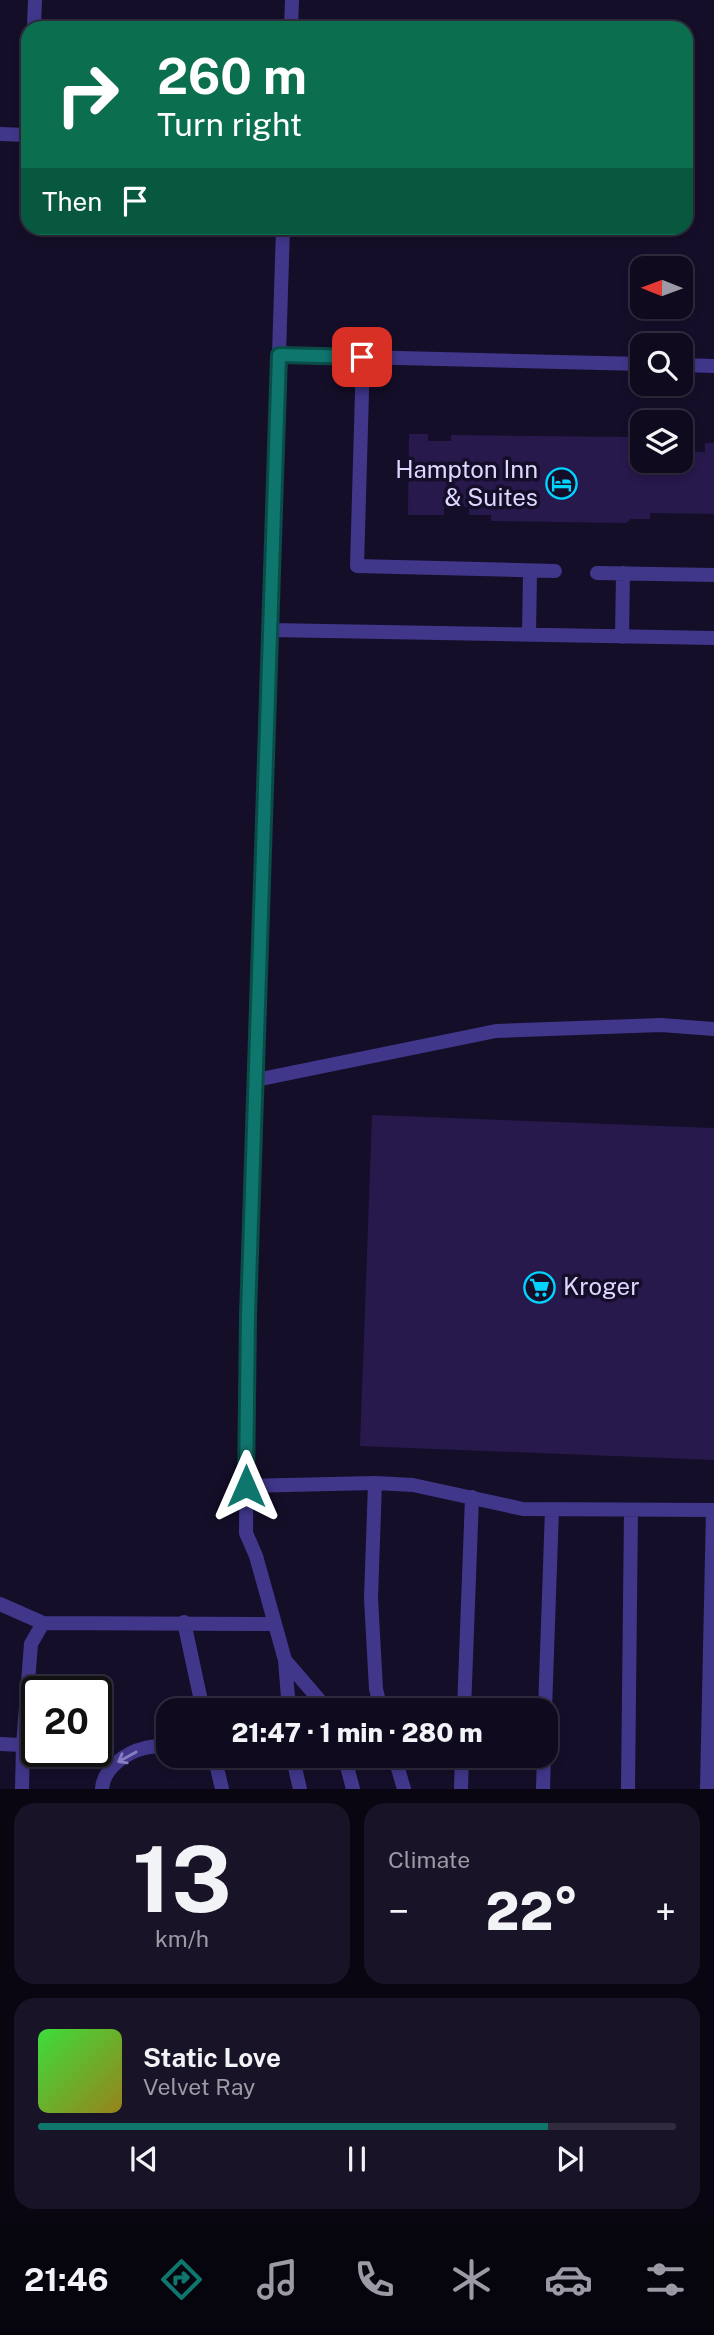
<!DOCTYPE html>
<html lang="en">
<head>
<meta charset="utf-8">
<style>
	body { margin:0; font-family:"Public Sans",sans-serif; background:#191328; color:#f1f3f6; height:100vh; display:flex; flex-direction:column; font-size:26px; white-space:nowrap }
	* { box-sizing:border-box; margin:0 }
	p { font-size:23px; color:#9c9aa4 }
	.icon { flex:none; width:38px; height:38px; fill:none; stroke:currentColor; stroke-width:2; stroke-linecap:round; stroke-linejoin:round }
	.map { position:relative; height:1789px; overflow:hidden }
	.details { display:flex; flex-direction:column; gap:14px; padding:14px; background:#090611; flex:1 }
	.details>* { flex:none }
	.top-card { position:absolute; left:21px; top:21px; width:672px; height:214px; border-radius:21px; box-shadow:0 4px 10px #0003,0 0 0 2px #302b3d; background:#0b6e4f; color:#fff; overflow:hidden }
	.needle { width:46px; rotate:271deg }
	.buttons { position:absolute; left:630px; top:256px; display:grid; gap:14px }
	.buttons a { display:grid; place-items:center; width:63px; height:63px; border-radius:14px; background:#100a1f; box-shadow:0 4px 10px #0003,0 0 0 2px #302b3d; font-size:35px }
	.speed { position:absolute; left:21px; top:1676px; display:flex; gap:14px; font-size:35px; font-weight:700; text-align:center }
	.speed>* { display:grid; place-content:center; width:91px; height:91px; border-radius:50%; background:#100a1f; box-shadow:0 4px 10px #0003,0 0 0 2px #302b3d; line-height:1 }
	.speed .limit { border:4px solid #111; border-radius:10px; background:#fff; color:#111 }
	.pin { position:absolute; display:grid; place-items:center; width:60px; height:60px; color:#fff; margin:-30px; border-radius:14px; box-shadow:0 4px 10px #0006 }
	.me { position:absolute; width:77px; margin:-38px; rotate:0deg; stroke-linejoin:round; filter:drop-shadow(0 0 5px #0008) }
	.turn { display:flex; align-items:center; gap:24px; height:147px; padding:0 21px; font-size:32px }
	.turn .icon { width:91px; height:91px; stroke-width:2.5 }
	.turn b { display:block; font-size:49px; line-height:60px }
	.then { display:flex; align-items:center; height:66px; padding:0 21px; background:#0003; gap:14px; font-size:26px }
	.big { font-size:52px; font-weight:800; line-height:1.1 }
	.details .tile { flex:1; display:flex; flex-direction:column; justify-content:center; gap:10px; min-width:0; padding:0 24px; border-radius:21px; background:#191328 }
	.details .dial { align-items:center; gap:0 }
	.dial b { font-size:91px; line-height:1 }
	.song { display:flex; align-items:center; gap:21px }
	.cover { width:84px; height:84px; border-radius:10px; background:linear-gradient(135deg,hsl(120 70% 55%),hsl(50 70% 35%)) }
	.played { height:7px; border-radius:4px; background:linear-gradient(90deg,#0f766e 80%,#302b3d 80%) }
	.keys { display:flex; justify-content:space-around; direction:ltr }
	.heat { display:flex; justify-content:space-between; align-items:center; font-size:38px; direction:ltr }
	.details .tiles { flex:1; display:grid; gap:14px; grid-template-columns:1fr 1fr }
	.tile:last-child { grid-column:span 2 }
	.trip { position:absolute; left:156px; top:1698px; width:402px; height:70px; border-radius:21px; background:#100a1f; box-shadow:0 4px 10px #0003,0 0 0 2px #302b3d; font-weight:800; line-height:70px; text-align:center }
	.tabs { display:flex; height:112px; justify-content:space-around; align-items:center; background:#06040c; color:#9c9aa4 }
	.tabs .icon { width:49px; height:49px }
	.tabs .on { color:#0f766e }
	.tabs b { font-size:32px; color:#f1f3f6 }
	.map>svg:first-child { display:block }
	.building { fill:#27194c }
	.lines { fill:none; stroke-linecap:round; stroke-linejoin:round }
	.lane { stroke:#40378b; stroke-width:14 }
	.oneway { stroke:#877fbf }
	.route-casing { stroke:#0a4d48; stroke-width:18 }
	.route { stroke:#0f766e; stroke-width:12 }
	.labels { text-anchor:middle; stroke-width:7; stroke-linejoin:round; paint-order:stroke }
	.poi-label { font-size:24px; fill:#ded7ff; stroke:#150e29; text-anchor:end }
</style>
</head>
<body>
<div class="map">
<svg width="714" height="1789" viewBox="0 0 714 1789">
	<rect width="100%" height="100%" fill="#150e29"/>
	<path class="building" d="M409 434H428V441H451V435L629 437V444H642V460H681V451L705 452V443H714V514L650 513V519H631L626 523 491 521V515H469V507H444V515H408Z
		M372 1115 714 1128V1460L360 1446Z"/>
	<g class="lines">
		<path class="lane" d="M34 28 35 0
			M291 28 292 0
			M0 134 28 135
			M279 355 642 364
			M363 357 357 566 555 571
			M681 365 714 366
			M597 573 714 575
			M270 630 714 638
			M529 635 530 571
			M622 637 623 573
			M256 1080 283 228
			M375 1483 413 1485 523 1509 714 1510
			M246 1486 375 1483 371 1598 376 1689 381 1710
			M0 1604 43 1623
			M184 1622 203 1710
			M285 1660 328 1710
			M289 1710 285 1660 256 1556 246 1533 248 1315 256 1080 496 1031 661 1025 714 1029
			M358 1710 380 1705
			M464 1710 472 1497
			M545 1710 552 1509
			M0 1744 23 1745
			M214 1755 222 1789
			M292 1755 300 1789
			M344 1755 353 1789
			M394 1755 404 1789
			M22 1789 23 1745 31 1644 43 1623 275 1624
			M102 1789C103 1769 126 1752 145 1748 152 1746 161 1746 168 1746
			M461 1789 462 1755
			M543 1789 544 1755
			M628 1789 631 1510
			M707 1789 713 1510"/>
	</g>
	<defs><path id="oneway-shaft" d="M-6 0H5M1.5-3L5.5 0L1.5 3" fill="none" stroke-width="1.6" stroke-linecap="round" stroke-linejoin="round" transform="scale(1.75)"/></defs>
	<use class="oneway" href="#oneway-shaft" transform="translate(127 1757) rotate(151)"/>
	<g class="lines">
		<defs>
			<path id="route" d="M246 1486 248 1315 279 355 362 357"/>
		</defs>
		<use href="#route" class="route-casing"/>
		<use href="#route" class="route"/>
	</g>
	<defs>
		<symbol id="hotel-ring" viewBox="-11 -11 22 22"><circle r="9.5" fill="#150e29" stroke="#03d4ff" stroke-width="1.5"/><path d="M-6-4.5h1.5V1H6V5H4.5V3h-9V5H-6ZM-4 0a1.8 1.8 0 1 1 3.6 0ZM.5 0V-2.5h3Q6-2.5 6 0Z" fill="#03d4ff"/></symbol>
		<symbol id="supermarket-ring" viewBox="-11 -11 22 22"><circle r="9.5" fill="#150e29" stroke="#03d4ff" stroke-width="1.5"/><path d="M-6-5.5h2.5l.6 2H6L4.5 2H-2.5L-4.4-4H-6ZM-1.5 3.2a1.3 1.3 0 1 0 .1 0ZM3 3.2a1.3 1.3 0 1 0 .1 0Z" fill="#03d4ff"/></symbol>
	</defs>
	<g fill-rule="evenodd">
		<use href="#hotel-ring" x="544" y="466" width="35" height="35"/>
		<use href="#supermarket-ring" x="522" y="1270" width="35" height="35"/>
	</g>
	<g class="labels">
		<g class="poi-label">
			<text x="538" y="478">Hampton Inn<tspan x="538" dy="28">&amp; Suites</tspan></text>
			<text x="563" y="1295" text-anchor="start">Kroger</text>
		</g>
	</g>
</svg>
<div class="buttons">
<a><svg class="needle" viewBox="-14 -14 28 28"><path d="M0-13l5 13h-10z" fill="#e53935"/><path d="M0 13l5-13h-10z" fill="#9c9aa4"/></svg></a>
<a><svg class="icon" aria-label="search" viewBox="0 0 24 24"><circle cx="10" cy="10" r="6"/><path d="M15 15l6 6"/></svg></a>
<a><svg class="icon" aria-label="layers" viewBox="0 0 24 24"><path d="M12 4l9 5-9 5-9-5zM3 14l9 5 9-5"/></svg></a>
</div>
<div class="speed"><div class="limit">20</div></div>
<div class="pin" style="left:362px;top:357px;background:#d93025"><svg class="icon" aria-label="arrive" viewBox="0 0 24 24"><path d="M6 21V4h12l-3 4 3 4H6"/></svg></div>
<svg class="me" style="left:246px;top:1486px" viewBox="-20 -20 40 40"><path d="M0-17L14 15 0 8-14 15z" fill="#0f766e" stroke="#fff" stroke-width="4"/></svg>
<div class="trip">21:47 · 1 min · 280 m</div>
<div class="top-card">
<div class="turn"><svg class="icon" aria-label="right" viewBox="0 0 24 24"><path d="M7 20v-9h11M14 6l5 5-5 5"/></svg><div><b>260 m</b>Turn right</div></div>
<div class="then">Then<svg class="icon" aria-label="arrive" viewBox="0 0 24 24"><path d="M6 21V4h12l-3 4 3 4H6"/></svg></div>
</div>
</div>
<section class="details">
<div class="tiles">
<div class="tile dial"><b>13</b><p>km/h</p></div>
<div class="tile"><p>Climate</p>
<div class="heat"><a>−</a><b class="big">22°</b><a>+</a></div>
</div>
<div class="tile">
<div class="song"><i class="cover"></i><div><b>Static Love</b><p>Velvet Ray</p></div></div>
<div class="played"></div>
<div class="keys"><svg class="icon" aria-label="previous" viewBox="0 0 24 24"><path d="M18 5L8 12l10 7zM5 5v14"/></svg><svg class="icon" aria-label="pause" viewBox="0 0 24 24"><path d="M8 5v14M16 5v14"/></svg><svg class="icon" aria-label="next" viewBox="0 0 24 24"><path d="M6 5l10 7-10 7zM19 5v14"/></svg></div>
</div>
</div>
</section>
<nav class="tabs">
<b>21:46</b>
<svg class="icon on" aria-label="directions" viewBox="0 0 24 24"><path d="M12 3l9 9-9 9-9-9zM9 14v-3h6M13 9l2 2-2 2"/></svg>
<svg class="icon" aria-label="music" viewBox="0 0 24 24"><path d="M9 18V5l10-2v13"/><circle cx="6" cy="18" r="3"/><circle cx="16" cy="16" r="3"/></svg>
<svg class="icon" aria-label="phone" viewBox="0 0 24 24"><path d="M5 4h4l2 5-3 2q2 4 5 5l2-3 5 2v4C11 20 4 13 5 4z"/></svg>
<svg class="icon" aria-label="climate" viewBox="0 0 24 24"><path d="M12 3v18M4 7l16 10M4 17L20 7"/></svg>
<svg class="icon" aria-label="car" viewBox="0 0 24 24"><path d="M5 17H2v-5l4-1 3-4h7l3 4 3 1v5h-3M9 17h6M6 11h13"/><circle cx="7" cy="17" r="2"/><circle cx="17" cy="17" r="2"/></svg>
<svg class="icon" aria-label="filters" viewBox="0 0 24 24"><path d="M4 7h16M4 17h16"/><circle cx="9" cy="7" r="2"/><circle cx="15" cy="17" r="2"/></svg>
</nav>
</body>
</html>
